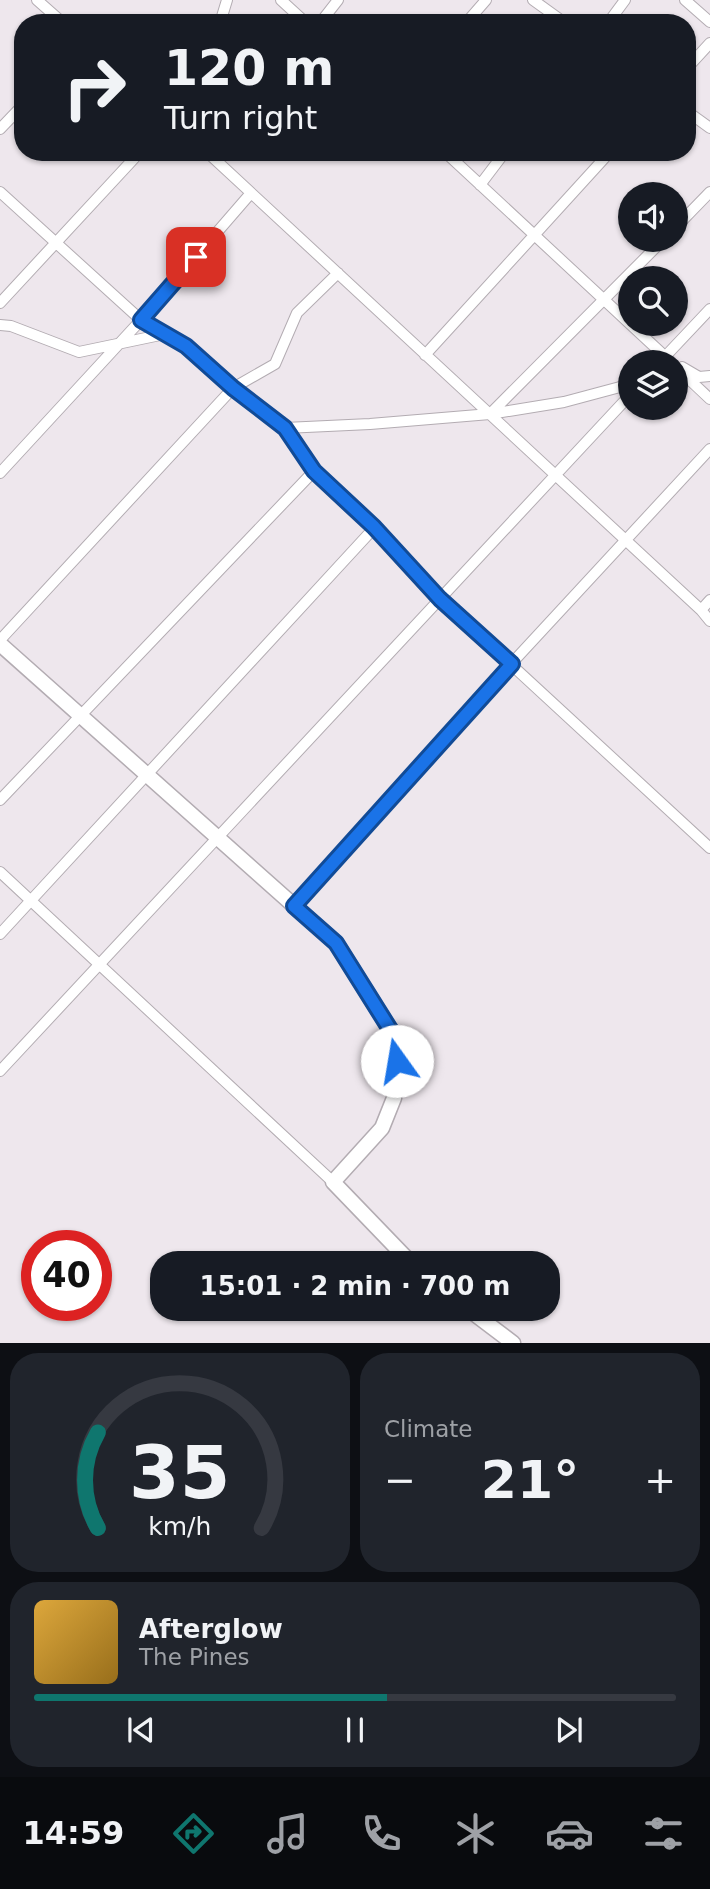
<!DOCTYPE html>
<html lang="en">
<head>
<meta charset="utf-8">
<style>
	body { margin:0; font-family:"DejaVu Sans",sans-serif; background:#20242c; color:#f1f3f6; height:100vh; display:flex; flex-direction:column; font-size:26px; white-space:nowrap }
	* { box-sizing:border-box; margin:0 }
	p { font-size:23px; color:#9ea1a6 }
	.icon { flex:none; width:38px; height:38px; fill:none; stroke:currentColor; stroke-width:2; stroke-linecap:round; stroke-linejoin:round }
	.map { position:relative; height:1343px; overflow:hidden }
	.details { display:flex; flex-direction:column; gap:10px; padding:10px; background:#0d0f14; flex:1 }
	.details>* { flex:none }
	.top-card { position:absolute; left:14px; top:14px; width:682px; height:147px; border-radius:28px; box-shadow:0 2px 5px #0004; background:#171b24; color:#f1f3f6; overflow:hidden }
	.fabs { position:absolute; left:618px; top:182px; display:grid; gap:14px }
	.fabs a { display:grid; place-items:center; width:70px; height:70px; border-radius:50%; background:#171b24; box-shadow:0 2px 5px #0004; font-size:35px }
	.speed { position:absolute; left:21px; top:1230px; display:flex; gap:14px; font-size:35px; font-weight:700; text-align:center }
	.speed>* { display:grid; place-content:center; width:91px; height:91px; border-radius:50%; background:#171b24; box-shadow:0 2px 5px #0004; line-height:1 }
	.speed .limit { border:10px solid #d22; background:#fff; color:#111 }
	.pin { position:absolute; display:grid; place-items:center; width:60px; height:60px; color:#fff; margin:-30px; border-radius:14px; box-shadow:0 4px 10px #0006 }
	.me { position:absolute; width:77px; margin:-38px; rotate:347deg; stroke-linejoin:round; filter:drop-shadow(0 0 5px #0008) }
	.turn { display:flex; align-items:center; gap:24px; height:147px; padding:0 35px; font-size:32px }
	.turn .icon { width:91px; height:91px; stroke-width:2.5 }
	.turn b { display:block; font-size:49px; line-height:60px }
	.big { font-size:52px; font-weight:800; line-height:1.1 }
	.details .card { flex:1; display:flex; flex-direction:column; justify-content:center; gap:10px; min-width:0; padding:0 24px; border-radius:28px; background:#20242c }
	.details .dial { align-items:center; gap:0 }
	.dial svg { height:182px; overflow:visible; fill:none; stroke:#363941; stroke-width:7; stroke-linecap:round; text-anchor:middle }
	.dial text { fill:#f1f3f6; stroke:none }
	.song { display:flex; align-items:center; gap:21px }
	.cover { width:84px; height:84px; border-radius:10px; background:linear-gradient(135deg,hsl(40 70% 55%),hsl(40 70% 35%)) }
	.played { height:7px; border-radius:4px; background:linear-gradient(90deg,#0f766e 55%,#363941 55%) }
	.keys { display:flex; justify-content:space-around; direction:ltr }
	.heat { display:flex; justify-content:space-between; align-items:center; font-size:38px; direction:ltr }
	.details .tiles { flex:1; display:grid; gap:10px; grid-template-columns:1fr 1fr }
	.card:last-child { grid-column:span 2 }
	.trip { position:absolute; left:150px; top:1251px; width:410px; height:70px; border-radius:28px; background:#171b24; box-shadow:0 2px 5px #0004; font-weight:800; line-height:70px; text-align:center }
	.tabs { display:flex; height:112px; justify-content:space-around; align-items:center; background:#090b0e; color:#9ea1a6 }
	.tabs .icon { width:49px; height:49px }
	.tabs .current { color:#0f766e }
	.tabs b { font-size:32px; color:#f1f3f6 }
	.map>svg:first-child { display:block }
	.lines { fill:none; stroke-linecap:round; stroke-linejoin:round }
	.street-casing { stroke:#b3acb2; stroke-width:12 }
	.secondary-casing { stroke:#b3acb2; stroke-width:17 }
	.street { stroke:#fff; stroke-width:10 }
	.secondary { stroke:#fff; stroke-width:14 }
	.route-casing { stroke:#114b97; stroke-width:18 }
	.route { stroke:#1a73e8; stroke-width:12 }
</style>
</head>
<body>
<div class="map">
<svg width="710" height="1343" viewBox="0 0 710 1343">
	<rect width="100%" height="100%" fill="#eee7ed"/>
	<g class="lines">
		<defs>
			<path id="street" d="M37 0 63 23
				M281 0 306 23
				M533 0 565 23
				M685 0 710 22
				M220 23 227 0
				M320 23 338 0
				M466 23 486 0
				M608 23 625 0
				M688 67 710 43
				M688 112 710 128
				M0 129 23 105
				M207 152 701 610 710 621
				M445 152 671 362
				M480 185 505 152
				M0 192 141 320 186 347 233 388 285 428 314 471 375 527 440 599 710 848
				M676 227 710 192
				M0 303 140 152
				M0 325 11 326 79 352 165 334
				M425 355 610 152
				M660 362 710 309
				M676 367 710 399
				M682 367 699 377 710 376
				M490 414 663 240
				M285 428 370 424 490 414 564 402 620 387 630 380
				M0 473 141 320 251 193
				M701 610 710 600
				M0 640 233 388 275 364 297 313 338 273
				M0 800 314 471
				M0 872 333 1182
				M294 906 511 664 710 449
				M0 934 375 527
				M0 1071 630 395"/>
			<path id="secondary" d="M0 644 336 943 398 1042 394 1098 382 1128 333 1182 412 1264
				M468 1309 513 1343"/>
		</defs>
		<use href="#street" class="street-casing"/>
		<use href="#secondary" class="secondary-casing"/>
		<use href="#street" class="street"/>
		<use href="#secondary" class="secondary"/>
	</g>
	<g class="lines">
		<defs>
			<path id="route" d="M196 257 141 320 186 346 233 388 285 428 314 471 374 527 440 599 512 664 294 906 336 943 398 1042 397 1061"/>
		</defs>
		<use href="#route" class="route-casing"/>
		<use href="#route" class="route"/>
	</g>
</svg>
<div class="fabs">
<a><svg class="icon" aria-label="sound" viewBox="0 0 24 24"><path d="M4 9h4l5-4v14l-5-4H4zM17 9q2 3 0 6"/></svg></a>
<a><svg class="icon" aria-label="search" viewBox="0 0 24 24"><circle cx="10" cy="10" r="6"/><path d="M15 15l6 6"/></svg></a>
<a><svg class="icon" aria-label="layers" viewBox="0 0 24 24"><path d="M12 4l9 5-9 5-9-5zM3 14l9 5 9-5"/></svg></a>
</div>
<div class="speed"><div class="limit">40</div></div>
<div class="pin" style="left:196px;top:257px;background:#d93025"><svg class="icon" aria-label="arrive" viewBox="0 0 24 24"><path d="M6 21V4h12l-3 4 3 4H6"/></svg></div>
<svg class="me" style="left:397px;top:1061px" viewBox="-20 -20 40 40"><circle r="19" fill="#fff"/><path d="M0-13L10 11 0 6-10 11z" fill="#1a73e8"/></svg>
<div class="trip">15:01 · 2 min · 700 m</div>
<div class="top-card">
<div class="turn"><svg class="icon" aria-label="right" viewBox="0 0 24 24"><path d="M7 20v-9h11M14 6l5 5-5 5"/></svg><div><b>120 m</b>Turn right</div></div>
</div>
</div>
<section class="details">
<div class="tiles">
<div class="card dial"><svg viewBox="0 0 100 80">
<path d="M14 69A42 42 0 1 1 86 69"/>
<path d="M14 69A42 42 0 0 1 14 27" stroke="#0f766e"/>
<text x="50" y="56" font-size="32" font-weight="700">35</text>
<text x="50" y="72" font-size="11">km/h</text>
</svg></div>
<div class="card"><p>Climate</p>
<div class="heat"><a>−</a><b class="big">21°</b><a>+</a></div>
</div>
<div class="card">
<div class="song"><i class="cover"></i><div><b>Afterglow</b><p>The Pines</p></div></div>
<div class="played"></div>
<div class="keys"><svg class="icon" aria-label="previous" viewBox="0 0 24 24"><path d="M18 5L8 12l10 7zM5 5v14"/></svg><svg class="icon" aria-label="pause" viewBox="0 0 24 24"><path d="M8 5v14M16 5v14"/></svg><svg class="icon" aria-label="next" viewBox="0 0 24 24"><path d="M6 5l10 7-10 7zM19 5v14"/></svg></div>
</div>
</div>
</section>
<nav class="tabs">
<b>14:59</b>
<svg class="icon current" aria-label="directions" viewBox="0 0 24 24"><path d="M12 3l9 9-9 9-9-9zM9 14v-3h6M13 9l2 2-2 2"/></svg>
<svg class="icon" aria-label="music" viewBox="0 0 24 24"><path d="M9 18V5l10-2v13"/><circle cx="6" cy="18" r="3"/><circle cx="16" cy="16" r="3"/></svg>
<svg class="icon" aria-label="phone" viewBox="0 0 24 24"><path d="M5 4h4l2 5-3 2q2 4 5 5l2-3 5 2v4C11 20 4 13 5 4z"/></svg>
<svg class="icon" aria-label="climate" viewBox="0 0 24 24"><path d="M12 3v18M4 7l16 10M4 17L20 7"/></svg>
<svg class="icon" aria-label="car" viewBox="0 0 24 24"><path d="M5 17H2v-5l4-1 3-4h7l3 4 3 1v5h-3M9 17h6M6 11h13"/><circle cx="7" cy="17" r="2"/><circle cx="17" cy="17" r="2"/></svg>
<svg class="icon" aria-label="filters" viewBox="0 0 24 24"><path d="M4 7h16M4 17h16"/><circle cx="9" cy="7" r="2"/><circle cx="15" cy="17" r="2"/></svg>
</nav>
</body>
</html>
